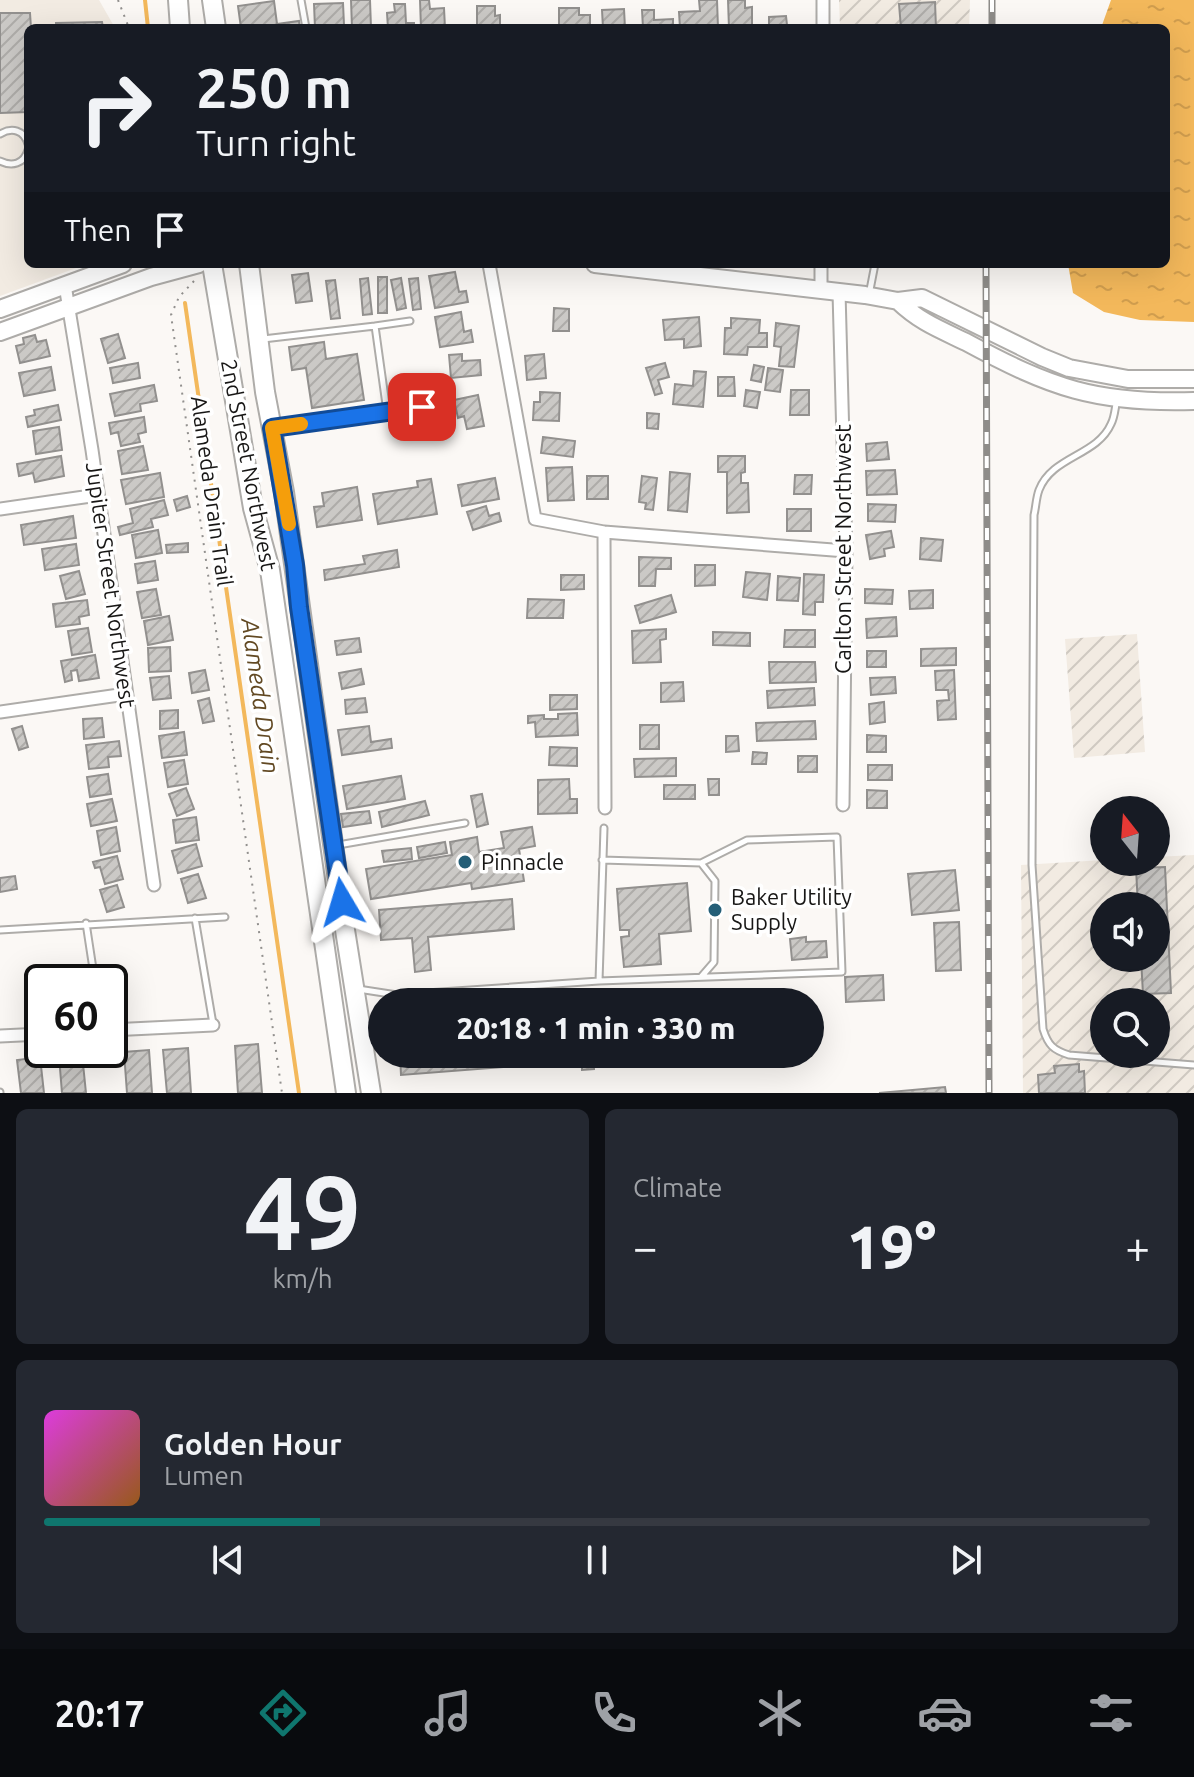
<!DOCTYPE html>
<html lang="en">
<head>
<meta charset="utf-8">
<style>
	body { margin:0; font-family:Ubuntu,sans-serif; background:#242831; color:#f1f3f6; height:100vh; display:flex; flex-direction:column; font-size:30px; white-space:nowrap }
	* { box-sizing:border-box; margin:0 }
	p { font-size:26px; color:#9ea1a6 }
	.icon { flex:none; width:44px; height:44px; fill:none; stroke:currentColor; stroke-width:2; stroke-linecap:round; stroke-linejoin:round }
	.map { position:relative; height:1093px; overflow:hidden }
	.panel { display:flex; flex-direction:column; gap:16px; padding:16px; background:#0d0f14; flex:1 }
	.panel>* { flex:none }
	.top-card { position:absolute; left:24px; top:24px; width:1146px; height:244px; border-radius:12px; box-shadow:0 8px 32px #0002; background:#171b24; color:#f1f3f6; overflow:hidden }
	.needle { width:52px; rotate:343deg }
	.buttons { position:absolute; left:1090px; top:796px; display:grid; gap:16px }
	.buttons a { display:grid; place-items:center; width:80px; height:80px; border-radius:50%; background:#171b24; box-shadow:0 8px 32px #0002; font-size:40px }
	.speed { position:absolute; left:24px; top:964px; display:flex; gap:16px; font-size:40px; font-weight:700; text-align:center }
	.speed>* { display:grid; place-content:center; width:104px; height:104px; border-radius:50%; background:#171b24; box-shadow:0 8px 32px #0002; line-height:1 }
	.speed .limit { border:4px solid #111; border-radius:12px; background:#fff; color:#111 }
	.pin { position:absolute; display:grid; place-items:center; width:68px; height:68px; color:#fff; margin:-34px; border-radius:16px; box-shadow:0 4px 12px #0006 }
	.me { position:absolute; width:88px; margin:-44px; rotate:353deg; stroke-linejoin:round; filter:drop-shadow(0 0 6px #0008) }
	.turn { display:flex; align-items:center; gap:28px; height:168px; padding:0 40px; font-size:36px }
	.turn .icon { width:104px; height:104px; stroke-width:2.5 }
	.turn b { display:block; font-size:56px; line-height:68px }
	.then { display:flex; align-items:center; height:76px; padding:0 40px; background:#0003; gap:16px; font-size:30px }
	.big { font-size:60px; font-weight:800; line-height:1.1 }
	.panel .card { flex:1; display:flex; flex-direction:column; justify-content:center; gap:12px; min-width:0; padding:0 28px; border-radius:12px; background:#242831 }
	.panel .dial { align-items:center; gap:0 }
	.dial b { font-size:104px; line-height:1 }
	.song { display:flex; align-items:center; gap:24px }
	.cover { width:96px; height:96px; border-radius:12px; background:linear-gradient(135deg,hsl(300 70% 55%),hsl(30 70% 35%)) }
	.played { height:8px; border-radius:4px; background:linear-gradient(90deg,#0f766e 25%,#363941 25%) }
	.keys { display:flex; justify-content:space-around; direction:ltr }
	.heat { display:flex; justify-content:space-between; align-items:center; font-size:44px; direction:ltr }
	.panel .tiles { flex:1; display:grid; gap:16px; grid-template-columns:1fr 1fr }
	.card:last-child { grid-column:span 2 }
	.trip { position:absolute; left:368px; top:988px; width:456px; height:80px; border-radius:40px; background:#171b24; box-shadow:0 8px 32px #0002; font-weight:800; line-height:80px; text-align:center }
	.menu { display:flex; height:128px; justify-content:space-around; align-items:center; background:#090b0e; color:#9ea1a6 }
	.menu .icon { width:56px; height:56px }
	.menu .active { color:#0f766e }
	.menu b { font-size:36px; color:#f1f3f6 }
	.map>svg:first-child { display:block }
	.built { fill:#f2ebe2 }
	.industrial { fill:url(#industrial-furrows); fill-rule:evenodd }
	.water { fill:url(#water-ripples) }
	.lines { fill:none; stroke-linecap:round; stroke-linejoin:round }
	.stream { stroke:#f3b85b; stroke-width:4 }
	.building { fill:url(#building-hatch); stroke:#92908e; stroke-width:2 }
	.service-casing { stroke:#aeaca9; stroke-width:9 }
	.minor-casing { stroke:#aeaca9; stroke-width:15 }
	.secondary-casing { stroke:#aeaca9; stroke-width:20 }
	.primary-casing { stroke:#aeaca9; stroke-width:22 }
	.path { stroke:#92908e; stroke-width:2; stroke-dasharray:2 6; stroke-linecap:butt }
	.service { stroke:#fff; stroke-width:5 }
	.minor { stroke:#fff; stroke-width:11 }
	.secondary { stroke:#fff; stroke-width:16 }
	.primary { stroke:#fff; stroke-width:18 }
	.rail-casing { stroke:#8e8c89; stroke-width:7 }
	.rail { stroke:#fff; stroke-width:4; stroke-dasharray:12; stroke-linecap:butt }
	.route-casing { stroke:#114b97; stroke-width:20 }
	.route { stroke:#1a73e8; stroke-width:14 }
	.slow { stroke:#f59e0b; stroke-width:14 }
	.poi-dot { fill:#245e77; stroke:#fff; stroke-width:3 }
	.labels { text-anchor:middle; stroke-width:7; stroke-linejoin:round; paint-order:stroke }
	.street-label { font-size:22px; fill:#171615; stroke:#fff }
	.poi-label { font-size:22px; fill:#171615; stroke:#fff; text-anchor:start }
	.water-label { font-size:24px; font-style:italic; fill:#624923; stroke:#fff }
</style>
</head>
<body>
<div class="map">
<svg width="1194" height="1093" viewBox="0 0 1194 1093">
	<defs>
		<pattern id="industrial-furrows" width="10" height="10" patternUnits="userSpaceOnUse" patternTransform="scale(2)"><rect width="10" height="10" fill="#f2ebe2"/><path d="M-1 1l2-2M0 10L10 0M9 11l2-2" fill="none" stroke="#cfc9c1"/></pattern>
		<pattern id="water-ripples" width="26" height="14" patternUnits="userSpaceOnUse" patternTransform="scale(2)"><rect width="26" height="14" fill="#f3b85b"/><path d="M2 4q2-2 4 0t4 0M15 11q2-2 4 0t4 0" fill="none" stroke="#d09d4e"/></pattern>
		<pattern id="building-hatch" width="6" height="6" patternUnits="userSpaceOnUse" patternTransform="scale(2)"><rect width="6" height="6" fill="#cbc9c6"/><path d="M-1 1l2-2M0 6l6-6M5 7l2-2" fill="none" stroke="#aeaca9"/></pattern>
	</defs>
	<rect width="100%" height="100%" fill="#fbf8f5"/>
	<path class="built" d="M0 0H99L115 28H28V264H87L0 296Z"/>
	<path class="industrial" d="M839 0H970L969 28H840Z
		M1137 634 1145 752 1074 758 1065 639Z
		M1194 855V1093H1023L1021 865 1104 860V862H1156V857ZM1104 906H1156V958H1104ZM1104 1002H1156V1054H1104Z"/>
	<path class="water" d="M1111 0H1194V322L1140 320 1104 312 1073 293 1068 264H1166V28H1101Z"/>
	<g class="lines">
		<path class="stream" d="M145 0 148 28
			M185 303 299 1093"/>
	</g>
	<path class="building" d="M351 0H370L371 28H352Z
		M420 0H429L430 9 444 8 445 28H421Z
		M699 0H717L718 28H680L679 12 700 11Z
		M728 0H745V8L752 7V28H729Z
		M274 1 277 24 299 21 300 28H241L238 6Z
		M935 2 936 28H901L899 4Z
		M343 3 344 25 337 26V28H315L314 4Z
		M394 4H405L406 23H414V28H388L387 13 395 12Z
		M477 6H495V16L500 15V28H477Z
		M559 8H579V15H590V28H559Z
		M624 9 625 28H603L602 10Z
		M642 10H654V20L673 19V28H643Z
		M0 13H30L31 28H28V112L0 113Z
		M786 16 787 25H797V28H769V17Z
		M102 22 103 28H56V23Z
		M455 272 459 292 466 291 468 302 435 308 429 276Z
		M308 273 312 301 296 303 292 275Z
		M378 277H387V313H378Z
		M368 278 372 314 363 315 360 279Z
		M401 278 406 308 397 310 391 280Z
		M418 278 421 309 413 310 409 279Z
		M335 280 340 318 331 319 326 281Z
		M554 308 569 309V331H553Z
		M461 312 464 332 471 330 473 342 440 347 435 317Z
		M699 317 701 346 684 348V339L665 340 663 320Z
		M731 318 760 320 759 333H767V347H748L747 355 724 354 725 328H731Z
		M776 323 799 326 794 367 779 366 781 347 774 346Z
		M118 334 125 358 108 363 101 339Z
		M35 335 37 342 46 340 50 356 20 363 16 346 24 344 23 338Z
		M324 342 326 359 357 354 364 400 312 408 306 368 292 370 289 347Z
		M462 354V361L480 360 481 375 451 378 449 355Z
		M544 354 546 378 527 380 525 356Z
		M138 363 140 378 113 383 110 368Z
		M665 363 669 377 658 380 662 393 655 395 646 368Z
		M754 365 764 367 761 382 751 380Z
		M51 367 55 390 24 396 19 373Z
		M768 368 783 370 780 392 765 390Z
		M694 371 706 372 703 407 673 404 675 384 693 386Z
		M718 377H734L735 396H718Z
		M154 385 157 401 140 404 141 411 115 416 110 394Z
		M746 390 760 392 757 408 744 406Z
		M791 390H809V415H790Z
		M540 392 560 393 559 421 533 420 534 402H540Z
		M478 395 484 426 467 429 464 416 458 418 454 400Z
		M58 405 61 420 28 427 26 417 35 415 34 410Z
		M647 413 659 414 658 429 647 428Z
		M144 417 146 432 138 434 140 442 121 446 118 432 111 434 109 423Z
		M59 427 62 450 36 454 33 431Z
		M543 437 575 441 573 457 541 453Z
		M887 442 889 459 867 461 866 444Z
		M143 446 148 470 122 474 118 451Z
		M61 456 64 476 35 482 33 473 19 476 17 464Z
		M718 456H745V472L741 473V483H748L749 512 727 513V472H718Z
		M572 467 574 500 548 501 546 468Z
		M895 470 897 494 867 495 866 471Z
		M670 472 690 474 687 512 668 510Z
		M160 473 164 497 126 504 121 480Z
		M795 475H812L811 494H794Z
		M587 476H608V499H587Z
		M642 476 657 478 653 510 645 509 646 503 639 502Z
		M495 478 499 499 462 506 458 485Z
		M431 479 437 514 378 524 373 494 418 487 417 481Z
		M357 487 362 520 317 527 314 507 324 506 322 493Z
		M187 496 190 507 177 511 174 500Z
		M164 500 168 515 151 519 153 527 120 535 118 527 133 523 130 509Z
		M868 504 896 505 895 522 868 521Z
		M486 506 489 516 499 513 501 521 473 530 467 512Z
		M787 509H811V531H787Z
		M73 516 76 538 24 545 21 525Z
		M158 530 162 553 136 558 132 535Z
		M891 531 894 547 884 549 885 556 870 559 866 535Z
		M921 538 943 540 941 561 920 559Z
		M188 543V552L167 553 166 545Z
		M76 544 79 565 45 570 42 549Z
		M397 550 399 567 325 580 324 570 365 564 363 556Z
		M639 557 671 558V569H656L655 586H639Z
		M155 561 158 580 138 583 135 564Z
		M695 565H715V585L695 586Z
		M79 571 85 594 66 599 60 576Z
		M746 572 770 574 767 600 743 597Z
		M804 574 824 575 823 602H815V615L803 614Z
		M561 575H584V589L561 590Z
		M778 576 800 578 798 601 777 600Z
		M156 589 161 615 142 618 137 592Z
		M865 589 893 590 892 604 865 603Z
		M933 590V608L910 609 909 591Z
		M671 595 676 612 640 623 635 606Z
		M528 599 564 600 563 618H527Z
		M87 600 89 615 79 617 80 624 56 627 53 604Z
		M169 616 173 640 148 645 144 621Z
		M896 617 897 636 867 638 866 619Z
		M88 628 92 652 72 655 68 631Z
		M666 629V639L660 640 661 662 633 663 632 631Z
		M785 630H815V647H784Z
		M713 632 750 633V646L713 645Z
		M359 638 361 652 337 655 335 641Z
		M170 647 171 671 149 672 148 648Z
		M956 648V665L921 666V649Z
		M867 651H886V667H867Z
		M95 655 99 678 79 681 77 670 71 671 72 680 65 682 61 661Z
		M769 662H815L816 682 770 683Z
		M361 669 364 684 342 689 339 673Z
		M205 670 209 690 192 693 189 673Z
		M954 670 956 719 938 720 937 701 949 700 948 690H936L935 671Z
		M169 676 171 698 153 700 150 678Z
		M895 677 896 693 871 695 870 678Z
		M683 682 684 701 661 702V683Z
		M814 688 815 705 768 708 767 691Z
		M550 695H577V709L550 710Z
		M209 698 214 721 203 723 198 701Z
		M365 698 367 712 346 714 345 700Z
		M884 702 885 722 870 724 869 704Z
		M178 710V728L160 729V711Z
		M577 713 578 735 536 737 535 722 528 723V716L544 715V719H558V714Z
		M102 718 104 737 84 739 83 719Z
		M815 721 816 739 757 741 756 723Z
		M640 725H659V749H640Z
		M22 726 28 747 19 750 12 729Z
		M369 726 371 742 391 739 392 748 342 755 338 730Z
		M184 732 187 755 162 758 159 736Z
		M867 735 886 736V752H867Z
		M726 736H738L739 751 726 752Z
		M119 741 121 756 108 757 109 767 89 769 86 745Z
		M550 747 577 748V766L549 765Z
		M753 752 767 753 766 764H752Z
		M798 756H817V772H798Z
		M676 758V776L635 777 634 759Z
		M184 760 188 784 168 787 164 763Z
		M868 765H892V780H868Z
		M108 774 111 794 90 797 87 777Z
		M401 776 405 799 347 809 343 786Z
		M569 779 570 799H577V813L538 814V780Z
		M708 779H719V795H709Z
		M664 785H695V799H664Z
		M186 788 194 809 177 816 169 794Z
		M867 790 887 791V808H867Z
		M482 794 488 824 477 827 471 796Z
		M112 799 117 821 91 826 87 804Z
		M425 801 429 815 382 827 379 812Z
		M369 811 371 823 343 827 341 814Z
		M196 817 199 840 176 843 173 820Z
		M116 827 120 851 101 855 97 831Z
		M532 827 535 846 519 849 524 881 472 889 471 883 371 899 366 869 452 855 450 842 477 837 479 852 504 848 501 832Z
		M445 842 447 853 419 858 417 847Z
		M196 844 202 866 178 873 172 851Z
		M411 848 412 859 384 862 382 851Z
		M117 856 123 879 105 884 100 867 95 868 93 862Z
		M1165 867 1171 993 1143 994 1141 958H1156V906H1138L1136 868Z
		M955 870 959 910 912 915 908 874Z
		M198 874 206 898 188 903 181 879Z
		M15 876 17 889 0 892V878Z
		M687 883 691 931 659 934 661 964 624 967 621 937 629 936V930H620L617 889Z
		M117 885 124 907 107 912 100 890Z
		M512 899 514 929 428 937 431 970 415 972 412 938 381 940 379 910Z
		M959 922 961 970 936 971 934 923Z
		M806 937V942L826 941 827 957 792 960 790 939Z
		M883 975 884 1000 846 1002 845 977Z
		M530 994 531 1002H431Z
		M258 1044 262 1093H238L235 1046Z
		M188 1048 191 1093H167L163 1050Z
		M149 1050 152 1093H127L124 1052Z
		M82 1054 86 1093H62L59 1056Z
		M400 1054H593L594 1069 582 1070V1061L401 1075Z
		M40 1057 44 1093H21L17 1060Z
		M1079 1064V1072L1084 1071 1085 1093H1039L1038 1075 1055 1073 1054 1066Z
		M945 1087 946 1093H879Z"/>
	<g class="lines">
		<defs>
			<path id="service" d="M301 0 306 28
				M0 134C12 127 24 130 28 144
				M0 161C12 167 24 164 28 150
				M869 295 875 264
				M375 326 410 321
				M263 339 375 326 387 412 277 427
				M1117 399C1115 407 1115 417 1111 424 1097 456 1052 456 1039 490 1036 498 1036 507 1034 515L1032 865 1043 1029C1048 1045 1053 1050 1069 1055L1194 1065
				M387 412 422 407
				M338 845 465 823
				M602 860 701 863 715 881 714 962 701 977
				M195 918 213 1024
				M86 923 95 982
				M0 930 225 917
				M599 981 604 828
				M358 989 397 995 599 981 842 972 837 837 747 840 701 863
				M0 1092V1093"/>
			<path id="minor" d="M823 0V28
				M489 264 535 519 604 532 846 551
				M65 285 92 450 154 885
				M821 291V264
				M839 292 846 551 843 805
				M0 509 98 495
				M604 532 605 808
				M0 712 126 694
				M110 1030 213 1025
				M0 1036 42 1034"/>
			<path id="secondary" d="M595 264 865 295 898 301 922 298 1042 357 1069 368 1128 379H1194
				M898 301C920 322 939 329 966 342 1051 388 1096 404 1194 401
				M0 309 123 264
				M0 332 151 277 199 264"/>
			<path id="primary" d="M178 0 180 28
				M212 0 216 28
				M212 264 253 508 270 570 346 1093
				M249 264 265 392 284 492 345 930 371 1093"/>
		</defs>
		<use href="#service" class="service-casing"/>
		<use href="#minor" class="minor-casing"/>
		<use href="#secondary" class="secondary-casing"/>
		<use href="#primary" class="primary-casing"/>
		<path class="path" d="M118 0 129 28
			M194 281 179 297 171 315 282 1093"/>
		<use href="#service" class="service"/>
		<use href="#minor" class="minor"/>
		<use href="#secondary" class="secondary"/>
		<use href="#primary" class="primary"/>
		<defs>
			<path id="rail" d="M992 0V28
				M986 264 989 1093"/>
		</defs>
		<use href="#rail" class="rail-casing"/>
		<use href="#rail" class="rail"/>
	</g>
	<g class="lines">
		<defs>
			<path id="route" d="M342 902 299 607 295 565 272 428 422 407"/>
		</defs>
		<use href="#route" class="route-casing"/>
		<use href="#route" class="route"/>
		<path class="slow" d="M289 524 272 428 301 424"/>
	</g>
	<g class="poi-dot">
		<circle cx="465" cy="862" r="8"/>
		<circle cx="715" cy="910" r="8"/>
	</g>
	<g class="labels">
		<g class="street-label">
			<text transform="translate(249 465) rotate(79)" y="8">2nd Street Northwest</text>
			<text transform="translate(212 491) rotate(82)" y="8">Alameda Drain Trail</text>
			<text transform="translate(843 549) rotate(-90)" y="8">Carlton Street Northwest</text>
			<text transform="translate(111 585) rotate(82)" y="8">Jupiter Street Northwest</text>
		</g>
		<g class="poi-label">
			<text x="481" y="870">Pinnacle</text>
			<text x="731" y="905">Baker Utility<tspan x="731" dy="25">Supply</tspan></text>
		</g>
		<g class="water-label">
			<text transform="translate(260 696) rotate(82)" y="8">Alameda Drain</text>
		</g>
	</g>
</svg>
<div class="buttons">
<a><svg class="needle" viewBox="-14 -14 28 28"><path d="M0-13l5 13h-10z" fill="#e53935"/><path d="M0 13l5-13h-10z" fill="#9ea1a6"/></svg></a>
<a><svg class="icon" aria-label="sound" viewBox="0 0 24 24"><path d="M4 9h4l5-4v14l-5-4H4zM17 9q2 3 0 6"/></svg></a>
<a><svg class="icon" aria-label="search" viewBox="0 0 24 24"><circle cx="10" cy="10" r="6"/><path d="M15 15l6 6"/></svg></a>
</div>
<div class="speed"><div class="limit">60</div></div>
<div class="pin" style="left:422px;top:407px;background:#d93025"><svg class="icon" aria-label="arrive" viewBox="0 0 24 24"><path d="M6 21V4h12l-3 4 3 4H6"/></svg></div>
<svg class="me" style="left:342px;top:902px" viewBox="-20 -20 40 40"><path d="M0-17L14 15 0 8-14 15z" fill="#1a73e8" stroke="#fff" stroke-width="4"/></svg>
<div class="trip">20:18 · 1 min · 330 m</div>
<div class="top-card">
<div class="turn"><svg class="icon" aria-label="right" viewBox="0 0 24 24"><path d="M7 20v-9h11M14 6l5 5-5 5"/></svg><div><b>250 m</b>Turn right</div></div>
<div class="then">Then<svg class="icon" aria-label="arrive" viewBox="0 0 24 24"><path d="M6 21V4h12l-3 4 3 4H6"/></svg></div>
</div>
</div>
<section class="panel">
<div class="tiles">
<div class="card dial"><b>49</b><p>km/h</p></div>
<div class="card"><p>Climate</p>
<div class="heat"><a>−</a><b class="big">19°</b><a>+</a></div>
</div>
<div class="card">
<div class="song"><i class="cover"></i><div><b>Golden Hour</b><p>Lumen</p></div></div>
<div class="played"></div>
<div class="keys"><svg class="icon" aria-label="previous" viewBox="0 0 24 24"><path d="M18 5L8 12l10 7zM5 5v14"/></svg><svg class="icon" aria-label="pause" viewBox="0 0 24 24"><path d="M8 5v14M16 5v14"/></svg><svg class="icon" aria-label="next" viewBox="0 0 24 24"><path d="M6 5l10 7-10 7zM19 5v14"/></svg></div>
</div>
</div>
</section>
<nav class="menu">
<b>20:17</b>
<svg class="icon active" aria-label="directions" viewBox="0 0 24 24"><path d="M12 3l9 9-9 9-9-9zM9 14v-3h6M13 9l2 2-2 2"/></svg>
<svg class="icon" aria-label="music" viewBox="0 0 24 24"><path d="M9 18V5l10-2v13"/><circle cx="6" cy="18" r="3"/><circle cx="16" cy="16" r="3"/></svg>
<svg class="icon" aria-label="phone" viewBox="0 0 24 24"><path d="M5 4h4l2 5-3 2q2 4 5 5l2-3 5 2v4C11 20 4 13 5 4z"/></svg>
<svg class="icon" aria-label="climate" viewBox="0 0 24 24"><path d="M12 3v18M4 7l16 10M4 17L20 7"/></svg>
<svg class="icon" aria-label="car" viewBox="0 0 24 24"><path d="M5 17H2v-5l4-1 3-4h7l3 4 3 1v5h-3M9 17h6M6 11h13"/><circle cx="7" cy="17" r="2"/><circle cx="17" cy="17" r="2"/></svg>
<svg class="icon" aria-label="filters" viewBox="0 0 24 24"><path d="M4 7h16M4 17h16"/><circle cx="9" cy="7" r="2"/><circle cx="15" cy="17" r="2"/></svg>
</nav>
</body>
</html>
